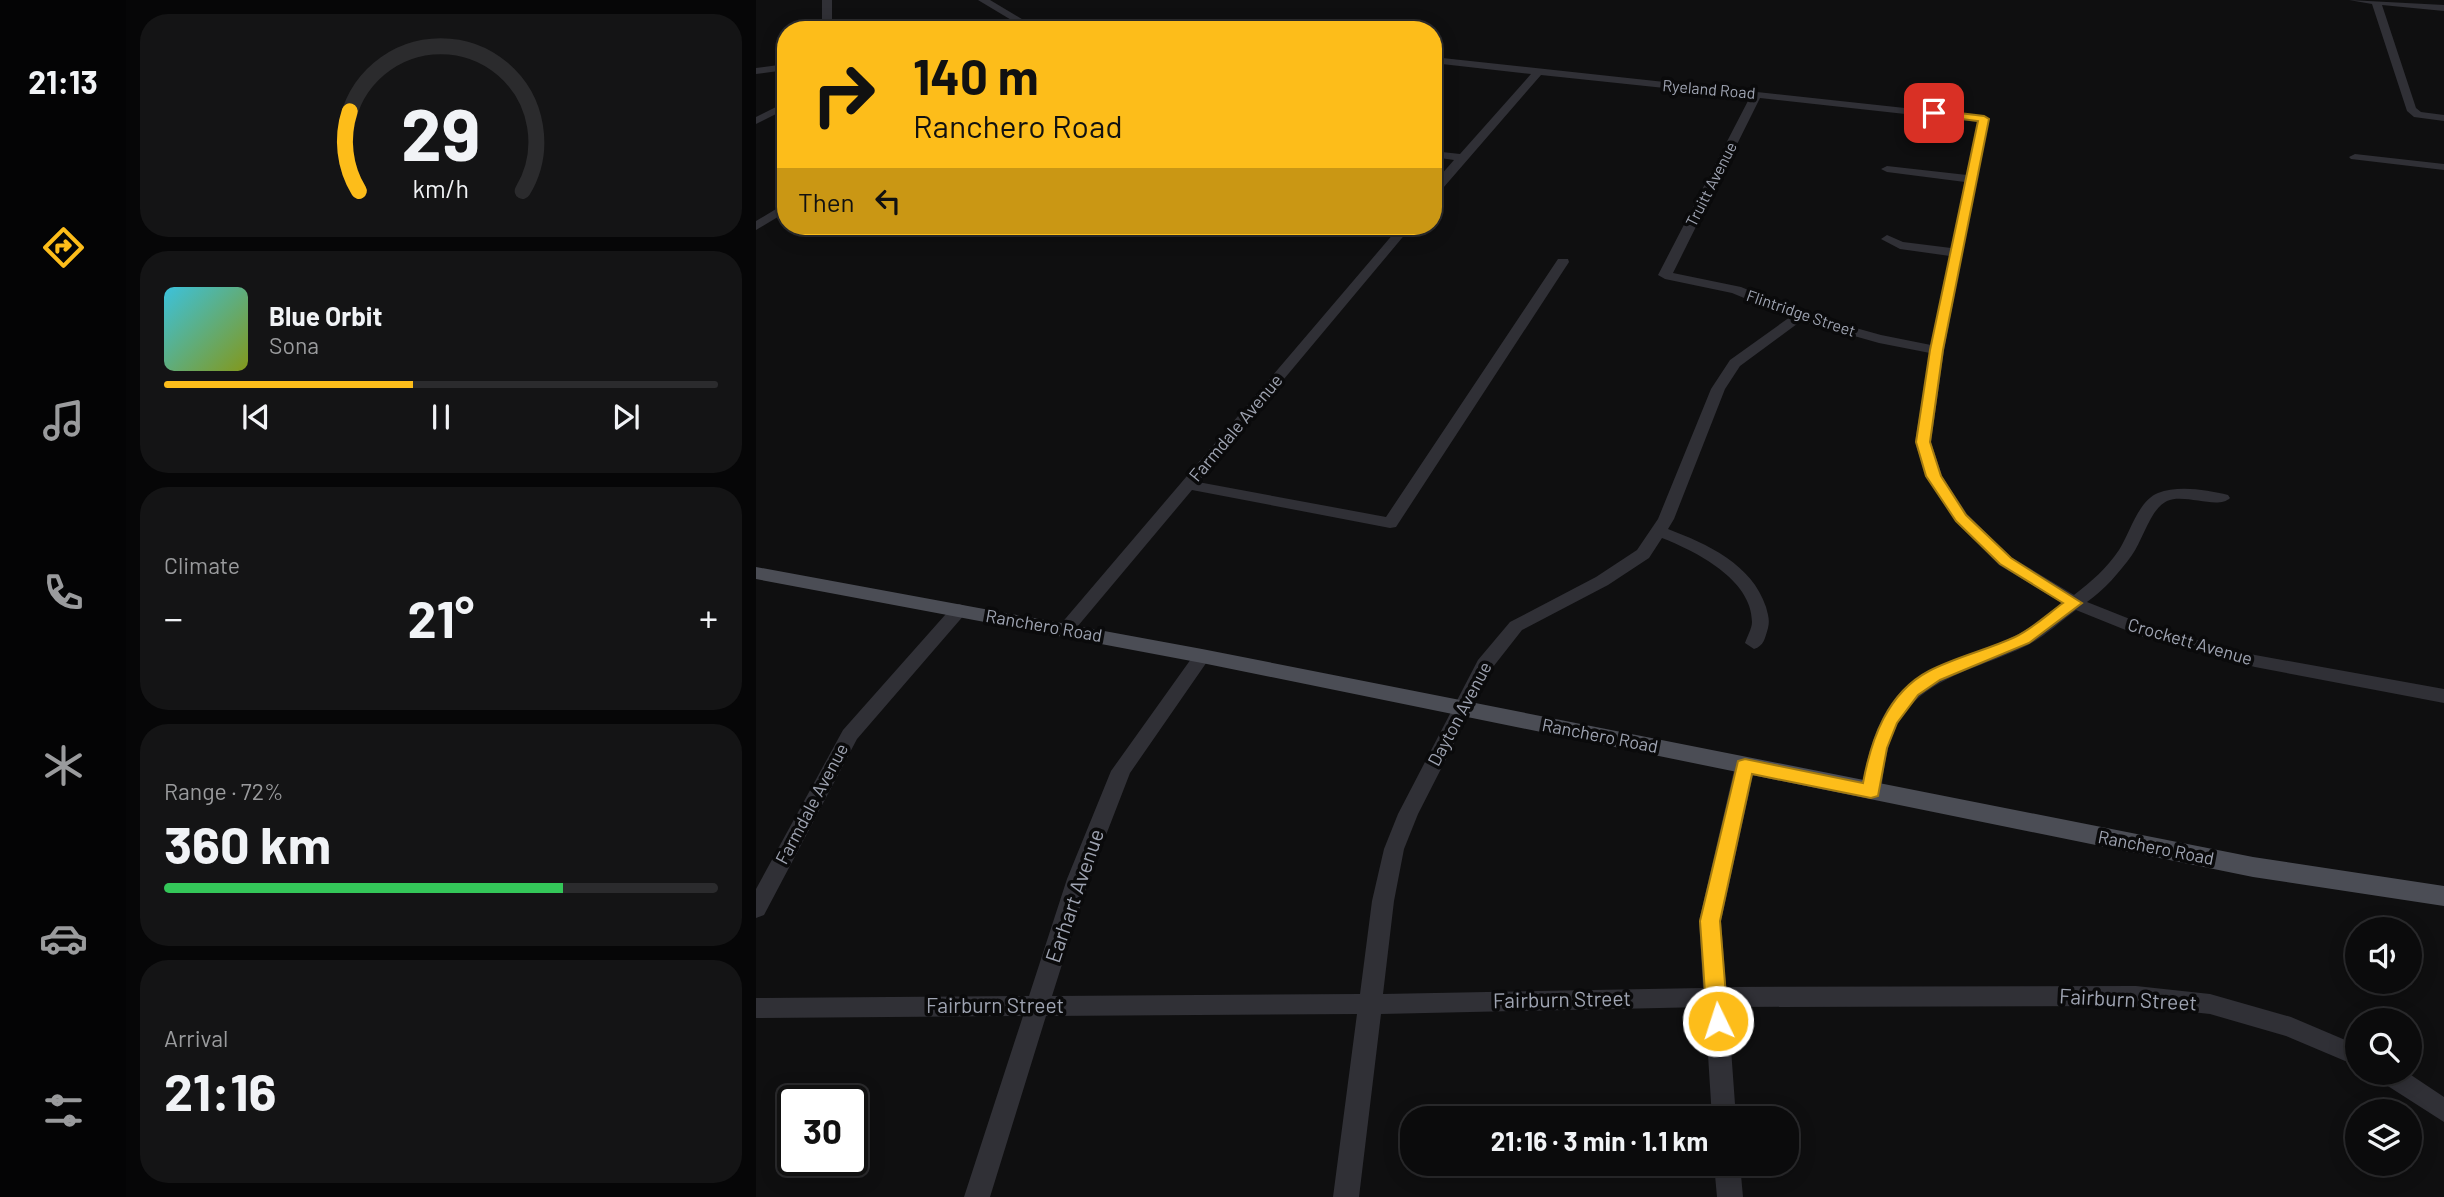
<!DOCTYPE html>
<html lang="en">
<head>
<meta charset="utf-8">
<style>
	body { margin:0; font-family:Barlow,sans-serif; background:#141415; color:#f1f3f6; height:100vh; display:flex; flex-direction:column; font-size:26px; white-space:nowrap }
	* { box-sizing:border-box; margin:0 }
	p { font-size:23px; color:#9a9b9d }
	.icon { flex:none; width:38px; height:38px; fill:none; stroke:currentColor; stroke-width:2; stroke-linecap:round; stroke-linejoin:round }
	.map { position:relative; flex:1; overflow:hidden }
	.drawer { display:flex; flex-direction:column; gap:14px; padding:14px; background:#060607; width:630px }
	.drawer>* { flex:none }
	.hud { position:absolute; left:21px; top:21px; width:665px; height:214px; border-radius:28px; box-shadow:0 4px 18px #0003,0 0 0 2px #2b2b2d; background:#fdbd1a; color:#111; overflow:hidden }
	.controls { position:absolute; left:1589px; top:917px; display:grid; gap:14px }
	.controls a { display:grid; place-items:center; width:77px; height:77px; border-radius:50%; background:#0b0b0c; box-shadow:0 4px 18px #0003,0 0 0 2px #2b2b2d; font-size:35px }
	.speed { position:absolute; left:21px; top:1085px; display:flex; gap:14px; font-size:35px; font-weight:700; text-align:center }
	.speed>* { display:grid; place-content:center; width:91px; height:91px; border-radius:50%; background:#0b0b0c; box-shadow:0 4px 18px #0003,0 0 0 2px #2b2b2d; line-height:1 }
	.speed .limit { border:4px solid #111; border-radius:10px; background:#fff; color:#111 }
	.pin { position:absolute; display:grid; place-items:center; width:60px; height:60px; color:#fff; margin:-30px; border-radius:14px; box-shadow:0 4px 10px #0006 }
	.me { position:absolute; width:77px; margin:-38px; rotate:356deg; stroke-linejoin:round; filter:drop-shadow(0 0 5px #0008) }
	.turn { display:flex; align-items:center; gap:24px; height:147px; padding:0 21px; font-size:32px }
	.turn .icon { width:91px; height:91px; stroke-width:2.5 }
	.turn b { display:block; font-size:49px; line-height:60px }
	.then { display:flex; align-items:center; height:66px; padding:0 21px; background:#0003; gap:14px; font-size:26px }
	.big { font-size:52px; font-weight:700; line-height:1.1 }
	.drawer .tile { flex:1; display:flex; flex-direction:column; justify-content:center; gap:10px; min-width:0; padding:0 24px; border-radius:28px; background:#141415 }
	.drawer .dial { align-items:center; gap:0 }
	.dial svg { height:182px; overflow:visible; fill:none; stroke:#2b2b2d; stroke-width:7; stroke-linecap:round; text-anchor:middle }
	.dial text { fill:#f1f3f6; stroke:none }
	.song { display:flex; align-items:center; gap:21px }
	.cover { width:84px; height:84px; border-radius:10px; background:linear-gradient(135deg,hsl(190 70% 55%),hsl(70 70% 35%)) }
	.played { height:7px; border-radius:4px; background:linear-gradient(90deg,#fdbd1a 45%,#2b2b2d 45%) }
	.keys { display:flex; justify-content:space-around; direction:ltr }
	.heat { display:flex; justify-content:space-between; align-items:center; font-size:38px; direction:ltr }
	.charge { height:10px; border-radius:5px; background:linear-gradient(90deg,#34c759 72%,#2b2b2d 0) }
	.trip { position:absolute; left:644px; top:1106px; width:399px; height:70px; border-radius:28px; background:#0b0b0c; box-shadow:0 4px 18px #0003,0 0 0 2px #2b2b2d; font-weight:700; line-height:70px; text-align:center }
	main { display:flex; flex:1; min-height:0 }
	.menu { display:flex; flex-direction:column; width:126px; justify-content:space-around; align-items:center; background:#040405; color:#9a9b9d }
	.menu .icon { width:49px; height:49px }
	.menu .on { color:#fdbd1a }
	.menu b { font-size:32px; color:#f1f3f6 }
	.map>svg:first-child { display:block }
	.lines { fill:none; stroke-linecap:round; stroke-linejoin:round }
	.minor { fill:#303036; fill-rule:evenodd }
	.major { fill:#4b4d55; fill-rule:evenodd }
	.route { fill:#fdbd1a; stroke:#a47b11; stroke-width:2 }
	.labels { text-anchor:middle; stroke-width:7; stroke-linejoin:round; paint-order:stroke }
	.far-street-label { font-size:16px; fill:#9fa4b2; stroke:#0a0a0b }
	.street-label { font-size:18px; fill:#9fa4b2; stroke:#0a0a0b }
	.near-street-label { font-size:21px; fill:#9fa4b2; stroke:#0a0a0b }
</style>
</head>
<body>
<main>
<nav class="menu">
<b>21:13</b>
<svg class="icon on" aria-label="directions" viewBox="0 0 24 24"><path d="M12 3l9 9-9 9-9-9zM9 14v-3h6M13 9l2 2-2 2"/></svg>
<svg class="icon" aria-label="music" viewBox="0 0 24 24"><path d="M9 18V5l10-2v13"/><circle cx="6" cy="18" r="3"/><circle cx="16" cy="16" r="3"/></svg>
<svg class="icon" aria-label="phone" viewBox="0 0 24 24"><path d="M5 4h4l2 5-3 2q2 4 5 5l2-3 5 2v4C11 20 4 13 5 4z"/></svg>
<svg class="icon" aria-label="climate" viewBox="0 0 24 24"><path d="M12 3v18M4 7l16 10M4 17L20 7"/></svg>
<svg class="icon" aria-label="car" viewBox="0 0 24 24"><path d="M5 17H2v-5l4-1 3-4h7l3 4 3 1v5h-3M9 17h6M6 11h13"/><circle cx="7" cy="17" r="2"/><circle cx="17" cy="17" r="2"/></svg>
<svg class="icon" aria-label="filters" viewBox="0 0 24 24"><path d="M4 7h16M4 17h16"/><circle cx="9" cy="7" r="2"/><circle cx="15" cy="17" r="2"/></svg>
</nav>
<section class="drawer">
<div class="tile dial"><svg viewBox="0 0 100 80">
<path d="M14 69A42 42 0 1 1 86 69"/>
<path d="M14 69A42 42 0 0 1 10 34" stroke="#fdbd1a"/>
<text x="50" y="56" font-size="32" font-weight="700">29</text>
<text x="50" y="72" font-size="11">km/h</text>
</svg></div>
<div class="tile">
<div class="song"><i class="cover"></i><div><b>Blue Orbit</b><p>Sona</p></div></div>
<div class="played"></div>
<div class="keys"><svg class="icon" aria-label="previous" viewBox="0 0 24 24"><path d="M18 5L8 12l10 7zM5 5v14"/></svg><svg class="icon" aria-label="pause" viewBox="0 0 24 24"><path d="M8 5v14M16 5v14"/></svg><svg class="icon" aria-label="next" viewBox="0 0 24 24"><path d="M6 5l10 7-10 7zM19 5v14"/></svg></div>
</div>
<div class="tile"><p>Climate</p>
<div class="heat"><a>−</a><b class="big">21°</b><a>+</a></div>
</div>
<div class="tile"><p>Range · 72%</p><b class="big">360 km</b><div class="charge"></div></div>
<div class="tile"><p>Arrival</p><b class="big">21:16</b></div>
</section>
<div class="map">
<svg width="1688" height="1197" viewBox="0 0 1688 1197">
	<rect width="100%" height="100%" fill="#0f0f10"/>
	<g class="lines">
		<path class="minor" d="M66 0H76V30H66Z
			M222 0H234L284 30H272Z
			M1593 0 1688 5V11L1626 5 1660 108 1665 112 1688 115V121L1658 117 1651 111 1616 4Z
			M677 57 1232 117 1188 350 1175 442 1186 476 1211 514 1255 557 1318 595C1335 582 1351 568 1363 550 1374 533 1382 501 1402 493 1422 485 1452 490 1472 495L1474 498C1462 510 1429 493 1411 501 1394 509 1387 540 1376 555 1363 573 1349 589 1331 602L1399 629 1499 655 1688 689V703L1499 667 1387 637 1320 610C1304 622 1289 636 1272 645 1216 673 1150 678 1132 749 1128 763 1127 778 1125 792L1122 797 1115 799 1108 797 1105 792C1113 745 1126 694 1173 671 1200 658 1230 650 1257 637 1275 629 1291 614 1306 603L1243 565 1199 520 1170 476 1159 442 1174 353 1123 343 1045 321 984 366 969 389 918 519 912 529C951 544 996 564 1010 607 1012 615 1014 620 1012 628 1009 638 1008 646 998 649L989 643C991 637 996 628 996 622 996 579 939 551 906 538L893 558 852 585 766 630 737 667 662 814 648 849 638 901 627 994 947 988 943 921 979 766 982 761 989 759 996 761 999 766 965 921 970 987 1380 986 1454 994 1535 1017 1601 1045V1066L1530 1036 1454 1014 1380 1006 972 1007 980 1118H956L949 1007 625 1014 603 1197H577L601 1014 290 1016 234 1197H208L267 1016 0 1018V998L273 996 311 879 355 771 440 652H452L455 656 374 773 333 879 296 996 604 994 616 901 628 849 642 814 722 660 754 622 840 577 881 550 902 519 955 389 974 360 1034 317 976 293 909 279 902 275 994 97 785 75 681 195 677 196V184L698 160 677 157V151L704 154 775 74 677 63ZM1004 98 1222 122 1211 175 1131 166 1125 169 1131 172 1209 182 1195 248 1147 242 1131 235 1125 239 1144 249 1194 256 1175 345 1125 335 1053 315 985 287 917 273Z
			M30 64V70L0 74V68Z
			M30 102V109L0 124V117Z
			M1599 154 1688 164V170L1595 159 1593 157Z
			M30 203V212L0 230V221Z
			M644 226H656L442 482 630 517 802 259H812L813 262 640 527 634 528 436 490 316 633H304L301 629 304 625Z
			M203 604 209 606 212 610 209 614 101 739 8 915 0 918V889L87 730 197 606Z
			M1621 1073H1652L1688 1097V1122L1624 1081Z
			M958 1164H984L987 1197H961Z"/>
		<path class="major" d="M0 567 446 649 1497 857 1688 886V906L1497 877 446 663 0 579Z"/>
	</g>
	<path class="route" d="M1178 110 1228 116 1233 119 1187 350 1174 442 1185 476 1210 515 1255 558 1326 603 1273 643 1184 680 1162 695 1141 723 1131 748 1122 796 1115 798 996 774 964 921 972 1021 969 1028 962 1031 954 1028 951 1021 944 921 982 761 989 759 1107 783C1115 740 1131 693 1173 671 1200 657 1231 650 1259 637 1276 629 1292 614 1307 603L1244 564 1200 521 1170 476 1160 442 1174 350 1222 121 1174 115 1173 113Z"/>
	<g class="labels">
		<g class="far-street-label">
			<text transform="translate(953 89) rotate(5)" y="6">Ryeland Road</text>
			<text transform="translate(955 184) rotate(-63)" y="6">Truitt Avenue</text>
			<text transform="translate(1045 313) rotate(19)" y="6">Flintridge Street</text>
		</g>
		<g class="street-label">
			<text transform="translate(480 428) rotate(-50)" y="6">Farmdale Avenue</text>
			<text transform="translate(288 626) rotate(10)" y="6">Ranchero Road</text>
			<text transform="translate(1434 642) rotate(16)" y="6">Crockett Avenue</text>
			<text transform="translate(704 714) rotate(-62)" y="6">Dayton Avenue</text>
			<text transform="translate(844 736) rotate(11)" y="6">Ranchero Road</text>
			<text transform="translate(56 804) rotate(-62)" y="6">Farmdale Avenue</text>
			<text transform="translate(1400 848) rotate(11)" y="6">Ranchero Road</text>
		</g>
		<g class="near-street-label">
			<text transform="translate(319 896) rotate(-71)" y="7">Earhart Avenue</text>
			<text transform="translate(806 1000) rotate(-1)" y="7">Fairburn Street</text>
			<text transform="translate(1372 1000) rotate(3)" y="7">Fairburn Street</text>
			<text x="239" y="1013">Fairburn Street</text>
		</g>
	</g>
</svg>
<div class="controls">
<a><svg class="icon" aria-label="sound" viewBox="0 0 24 24"><path d="M4 9h4l5-4v14l-5-4H4zM17 9q2 3 0 6"/></svg></a>
<a><svg class="icon" aria-label="search" viewBox="0 0 24 24"><circle cx="10" cy="10" r="6"/><path d="M15 15l6 6"/></svg></a>
<a><svg class="icon" aria-label="layers" viewBox="0 0 24 24"><path d="M12 4l9 5-9 5-9-5zM3 14l9 5 9-5"/></svg></a>
</div>
<div class="speed"><div class="limit">30</div></div>
<div class="pin" style="left:1178px;top:113px;background:#d93025"><svg class="icon" aria-label="arrive" viewBox="0 0 24 24"><path d="M6 21V4h12l-3 4 3 4H6"/></svg></div>
<svg class="me" style="left:962px;top:1021px" viewBox="-20 -20 40 40"><circle r="17" fill="#fdbd1a" stroke="#fff" stroke-width="3"/><path d="M0-11L8 9 0 5-8 9z" fill="#fff"/></svg>
<div class="trip">21:16 · 3 min · 1.1 km</div>
<div class="hud">
<div class="turn"><svg class="icon" aria-label="right" viewBox="0 0 24 24"><path d="M7 20v-9h11M14 6l5 5-5 5"/></svg><div><b>140 m</b>Ranchero Road</div></div>
<div class="then">Then<svg class="icon" aria-label="left" viewBox="0 0 24 24"><path d="M17 20v-9H6M10 6l-5 5 5 5"/></svg></div>
</div>
</div>
</main>
</body>
</html>
